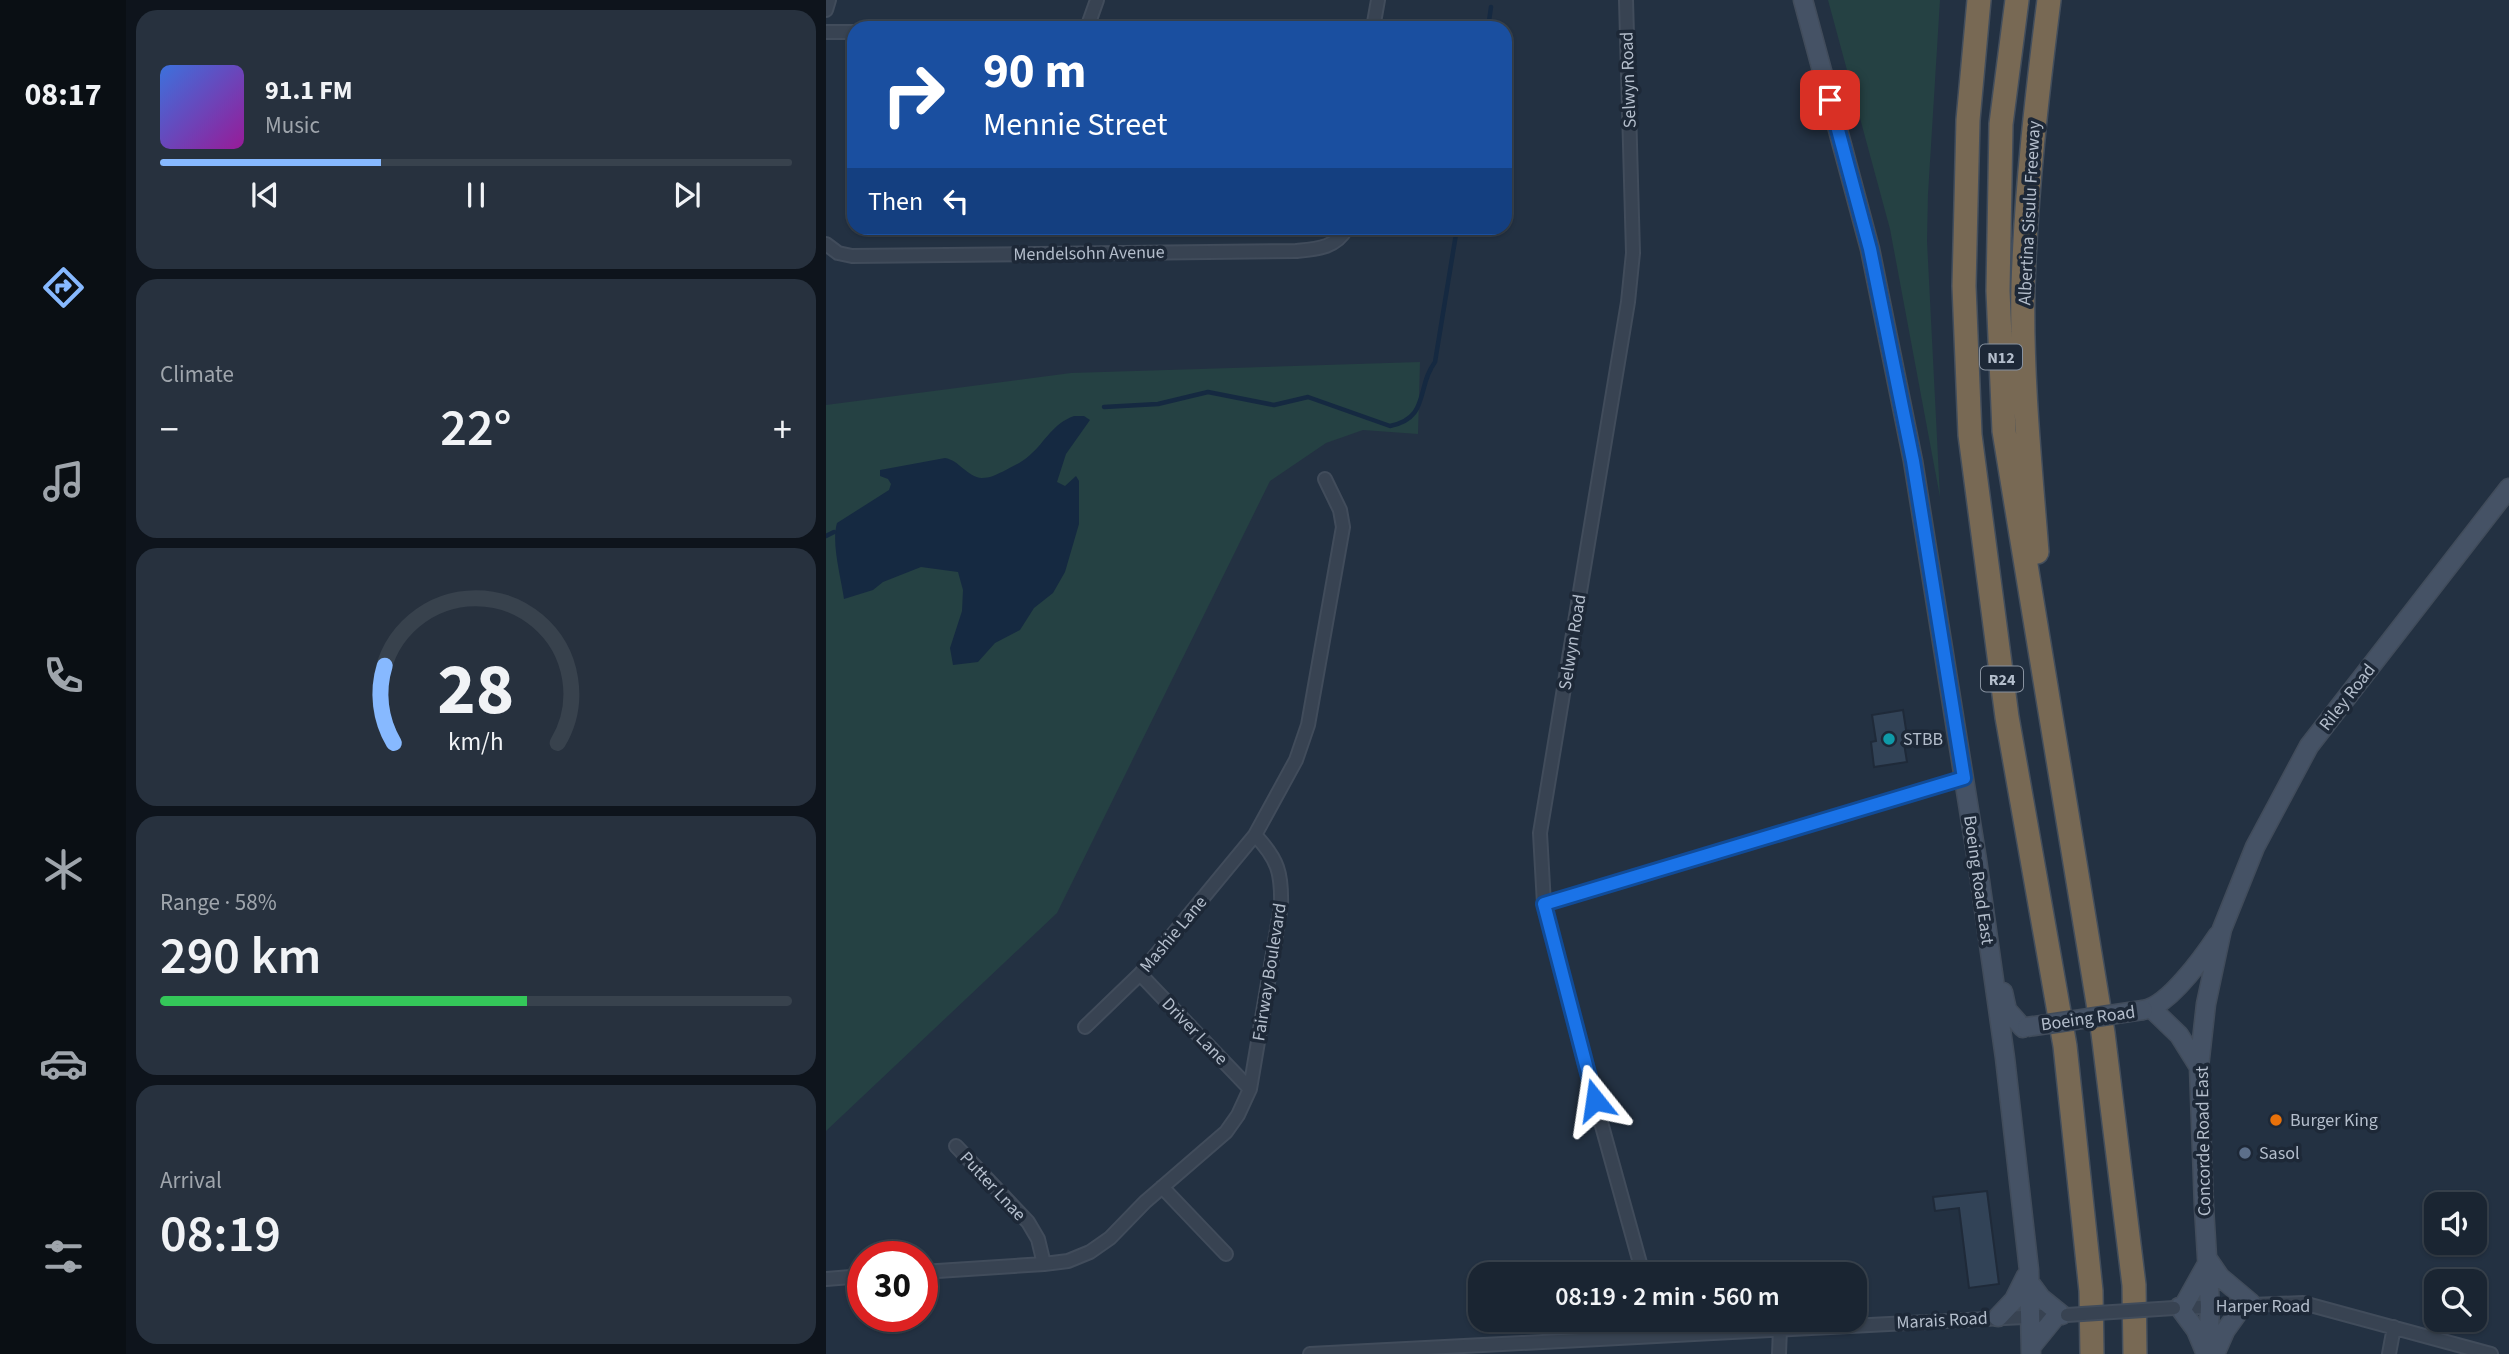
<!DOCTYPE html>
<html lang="en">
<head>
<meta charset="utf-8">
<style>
	body { margin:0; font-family:"Source Sans 3",sans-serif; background:#27313e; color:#f1f3f6; height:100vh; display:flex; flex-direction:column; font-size:26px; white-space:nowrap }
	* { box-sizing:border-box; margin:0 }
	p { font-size:23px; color:#9fa5ac }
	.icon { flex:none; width:38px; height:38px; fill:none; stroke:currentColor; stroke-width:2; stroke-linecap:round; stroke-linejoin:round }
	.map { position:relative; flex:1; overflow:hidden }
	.drawer { display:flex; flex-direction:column; gap:10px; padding:10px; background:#0e141c; width:700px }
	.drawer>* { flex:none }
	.banner { position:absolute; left:21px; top:21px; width:665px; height:214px; border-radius:21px; box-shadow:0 2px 5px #0004,0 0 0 2px #38424d; background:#1a4fa0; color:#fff; overflow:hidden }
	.fabs { position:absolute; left:1598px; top:1192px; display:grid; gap:14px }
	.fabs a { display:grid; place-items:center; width:63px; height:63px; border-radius:14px; background:#1a2532; box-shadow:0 2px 5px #0004,0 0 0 2px #38424d; font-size:35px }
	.speed { position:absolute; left:21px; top:1241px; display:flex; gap:14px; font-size:35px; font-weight:700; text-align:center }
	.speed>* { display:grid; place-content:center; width:91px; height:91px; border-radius:50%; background:#1a2532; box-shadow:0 2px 5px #0004,0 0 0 2px #38424d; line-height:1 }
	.speed .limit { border:10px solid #d22; background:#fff; color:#111 }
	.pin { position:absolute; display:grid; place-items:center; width:60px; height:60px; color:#fff; margin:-30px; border-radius:14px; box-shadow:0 4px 10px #0006 }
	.me { position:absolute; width:77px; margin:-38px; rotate:345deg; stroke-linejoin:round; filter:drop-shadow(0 0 5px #0008) }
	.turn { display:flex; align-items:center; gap:24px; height:147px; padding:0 21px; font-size:32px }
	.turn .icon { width:91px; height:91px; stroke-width:2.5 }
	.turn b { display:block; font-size:49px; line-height:60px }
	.then { display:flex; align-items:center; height:66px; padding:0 21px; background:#0003; gap:14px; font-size:26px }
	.big { font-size:52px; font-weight:600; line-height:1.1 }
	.drawer .tile { flex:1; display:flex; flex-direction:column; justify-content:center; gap:10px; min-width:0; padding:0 24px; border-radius:21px; background:#27313e }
	.drawer .dial { align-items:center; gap:0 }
	.dial svg { height:182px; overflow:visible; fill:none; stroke:#38424d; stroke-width:7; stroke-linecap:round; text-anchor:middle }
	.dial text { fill:#f1f3f6; stroke:none }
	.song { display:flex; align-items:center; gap:21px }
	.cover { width:84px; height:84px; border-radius:10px; background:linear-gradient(135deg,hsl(220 70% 55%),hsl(300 70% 35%)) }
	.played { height:7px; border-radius:4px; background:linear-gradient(90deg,#87b9ff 35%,#38424d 35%) }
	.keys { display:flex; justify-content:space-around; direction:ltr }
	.heat { display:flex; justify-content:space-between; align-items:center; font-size:38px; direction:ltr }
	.charge { height:10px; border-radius:5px; background:linear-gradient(90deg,#34c759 58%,#38424d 0) }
	.trip { position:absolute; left:642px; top:1262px; width:399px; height:70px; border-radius:21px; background:#1a2532; box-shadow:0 2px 5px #0004,0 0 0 2px #38424d; font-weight:600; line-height:70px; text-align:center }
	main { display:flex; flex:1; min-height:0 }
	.tab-bar { display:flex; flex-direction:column; width:126px; justify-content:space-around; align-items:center; background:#0a0f14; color:#9fa5ac }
	.tab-bar .icon { width:49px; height:49px }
	.tab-bar .active { color:#87b9ff }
	.tab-bar b { font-size:32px; color:#f1f3f6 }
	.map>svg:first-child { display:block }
	.green { fill:#254143 }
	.water { fill:#152941 }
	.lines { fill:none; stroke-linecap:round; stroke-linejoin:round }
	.stream { stroke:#152941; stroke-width:4.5 }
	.building { fill:#324357; stroke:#1f2a39; stroke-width:2 }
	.street-casing { stroke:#414c5b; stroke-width:16 }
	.secondary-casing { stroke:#414c5b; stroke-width:21 }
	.highway-casing { stroke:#434e5c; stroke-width:26 }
	.street { stroke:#384352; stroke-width:12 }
	.secondary { stroke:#455265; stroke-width:18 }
	.highway { stroke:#786954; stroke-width:23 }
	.street-bridge-casing { stroke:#414c5b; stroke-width:16; stroke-linecap:butt }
	.secondary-bridge-casing { stroke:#414c5b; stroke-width:21; stroke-linecap:butt }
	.street-bridge { stroke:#384352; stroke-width:12 }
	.secondary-bridge { stroke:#455265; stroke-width:18 }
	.route-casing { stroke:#114b97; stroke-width:18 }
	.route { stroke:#1a73e8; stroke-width:12 }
	.culture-dot { fill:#0f9aa8; stroke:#1d2837; stroke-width:2.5 }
	.food-dot { fill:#e8710a; stroke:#1d2837; stroke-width:2.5 }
	.service-dot { fill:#5c6f8a; stroke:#1d2837; stroke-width:2.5 }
	.labels { text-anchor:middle; stroke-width:7; stroke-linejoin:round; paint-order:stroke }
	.shield { fill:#1d2837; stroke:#87919f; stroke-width:2 }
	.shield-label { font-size:16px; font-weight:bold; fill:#b4becc }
	.street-label { font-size:18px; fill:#b4becc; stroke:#1d2837 }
	.poi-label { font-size:18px; fill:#b4becc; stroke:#1d2837; text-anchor:start }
</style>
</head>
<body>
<main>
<nav class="tab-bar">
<b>08:17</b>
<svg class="icon active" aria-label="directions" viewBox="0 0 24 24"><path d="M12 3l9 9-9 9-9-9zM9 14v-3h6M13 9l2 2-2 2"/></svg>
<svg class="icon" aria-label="music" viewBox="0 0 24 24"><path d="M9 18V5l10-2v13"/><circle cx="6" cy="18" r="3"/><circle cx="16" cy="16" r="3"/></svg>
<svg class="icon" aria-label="phone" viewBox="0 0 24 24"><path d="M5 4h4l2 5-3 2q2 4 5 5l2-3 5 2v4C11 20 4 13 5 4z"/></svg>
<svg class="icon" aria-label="climate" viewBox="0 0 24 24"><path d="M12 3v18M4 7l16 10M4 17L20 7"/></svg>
<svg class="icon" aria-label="car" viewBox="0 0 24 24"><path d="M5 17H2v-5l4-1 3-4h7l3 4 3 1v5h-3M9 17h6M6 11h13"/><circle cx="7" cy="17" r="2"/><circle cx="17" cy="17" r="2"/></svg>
<svg class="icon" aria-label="filters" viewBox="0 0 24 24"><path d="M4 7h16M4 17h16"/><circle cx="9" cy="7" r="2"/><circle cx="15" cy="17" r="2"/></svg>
</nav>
<section class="drawer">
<div class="tile">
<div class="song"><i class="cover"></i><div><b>91.1 FM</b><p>Music</p></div></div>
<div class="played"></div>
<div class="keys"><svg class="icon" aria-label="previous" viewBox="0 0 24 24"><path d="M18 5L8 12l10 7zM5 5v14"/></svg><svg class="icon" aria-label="pause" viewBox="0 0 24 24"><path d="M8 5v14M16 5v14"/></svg><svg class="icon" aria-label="next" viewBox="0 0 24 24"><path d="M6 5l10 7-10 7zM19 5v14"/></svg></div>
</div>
<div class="tile"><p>Climate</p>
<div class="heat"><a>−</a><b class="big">22°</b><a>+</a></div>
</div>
<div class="tile dial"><svg viewBox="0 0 100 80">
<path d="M14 69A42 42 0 1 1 86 69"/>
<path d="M14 69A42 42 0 0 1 10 35" stroke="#87b9ff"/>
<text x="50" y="56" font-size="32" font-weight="700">28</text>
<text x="50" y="72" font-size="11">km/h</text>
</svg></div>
<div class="tile"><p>Range · 58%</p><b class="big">290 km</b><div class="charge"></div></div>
<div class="tile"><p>Arrival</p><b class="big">08:19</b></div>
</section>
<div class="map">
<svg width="1683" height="1354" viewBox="0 0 1683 1354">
	<rect width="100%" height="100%" fill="#233142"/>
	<path class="green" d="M1002 0H1114L1102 194 1101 241 1114 497 1064 229Z
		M594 362 592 434 537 430 500 443 444 481 231 913 0 1131V405L245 373Z"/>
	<path class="water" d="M248 416H258L264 420 240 454 231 482 239 486 250 476 253 481V524L239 572 227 593 208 608 194 630 169 643 152 662 127 665 124 648 136 611 137 590 132 572 95 567 57 582 47 590 18 599C15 577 5 543 11 523L63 490 65 484 62 479 54 476V470L119 458C133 460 141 477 156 478 164 478 169 475 176 472 187 466 195 463 204 455 220 441 226 424 248 416Z"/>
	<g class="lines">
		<path class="stream" d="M662 28 665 7
			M278 407 332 404 382 392 448 405 482 397 564 426C604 418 590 387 609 362L631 228
			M0 536 8 532"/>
	</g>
	<path class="building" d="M1077 710 1081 736 1077 737 1081 762 1048 767 1045 742 1050 741 1046 715Z
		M1161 1191 1173 1284 1143 1288 1133 1208 1109 1211 1107 1197Z"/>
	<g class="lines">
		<defs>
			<path id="street" d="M800 0 807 253 802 302 714 833 718 904 763 1079 817 1274
				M0 10 3 0
				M261 28 271 0
				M547 28 552 0
				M0 32H28
				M0 244 12 253 26 256 470 251C491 249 510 248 521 228
				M718 904 1138 778
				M314 974 424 1089
				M259 1027 314 974 429 835 470 760 482 725 517 527 514 510 499 479
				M130 1146 202 1222 212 1239 218 1264
				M336 1187 400 1254
				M96 1272 218 1264 242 1261 264 1252 284 1238 319 1202 400 1132 412 1115 424 1089 455 906C456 873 452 859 429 835
				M0 1279 37 1276
				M1351 1308 1477 1303 1665 1354
				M830 1320 834 1335
				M484 1354 1235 1315
				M953 1354 954 1329
				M1563 1354 1568 1327"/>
			<path id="secondary" d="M977 0 1044 249 1087 461 1151 860 1179 1058 1203 1270 1205 1354
				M1177 992 1181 1010 1197 1028
				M1326 1009 1353 1035 1373 1067
				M1317 1010C1342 1007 1378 956 1392 935
				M1381 1258 1394 1277 1425 1303
				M1204 1283 1215 1298 1236 1315
				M1353 1307 1370 1330 1380 1354
				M1357 1307 1381 1264
				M1172 1317 1188 1300 1200 1276
				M1205 1347 1231 1315
				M1382 1354 1384 1306 1378 1208 1373 1067 1380 1004 1396 929 1429 847 1483 746 1683 488
				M1389 1354 1399 1331 1419 1303"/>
			<path id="highway" d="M1153 0 1142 120 1138 286 1144 435 1181 717 1239 1046 1265 1291 1266 1354
				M1191 0 1175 124 1172 291 1178 431 1277 1033 1308 1285 1309 1354
				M1211 552C1204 464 1195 374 1197 286 1200 190 1211 95 1223 0"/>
		</defs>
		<use href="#street" class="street-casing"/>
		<use href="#secondary" class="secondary-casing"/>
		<use href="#highway" class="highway-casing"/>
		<use href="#street" class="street"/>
		<use href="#secondary" class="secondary"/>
		<use href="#highway" class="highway"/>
		<defs>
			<path id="street-bridge" d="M1241 1315 1348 1308"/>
			<path id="secondary-bridge" d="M1201 1027 1317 1010"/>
		</defs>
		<use href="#street-bridge" class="street-bridge-casing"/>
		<use href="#secondary-bridge" class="secondary-bridge-casing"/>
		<use href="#street-bridge" class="street-bridge"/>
		<use href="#secondary-bridge" class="secondary-bridge"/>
	</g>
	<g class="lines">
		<defs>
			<path id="route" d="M769 1100 718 904 1138 778 1087 461 1044 249 1004 100"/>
		</defs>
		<use href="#route" class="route-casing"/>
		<use href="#route" class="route"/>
	</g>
	<circle class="culture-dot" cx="1063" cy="739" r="7"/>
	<circle class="food-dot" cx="1450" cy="1120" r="7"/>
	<circle class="service-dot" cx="1419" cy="1153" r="7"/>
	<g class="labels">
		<g class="shield">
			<rect x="1154" y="344.5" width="42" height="25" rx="5"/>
			<rect x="1155" y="666.5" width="42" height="25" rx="5"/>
		</g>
		<g class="shield-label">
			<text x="1175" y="363">N12</text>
			<text x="1176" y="685">R24</text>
		</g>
		<g class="street-label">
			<text transform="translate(802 80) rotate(-92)" y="6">Selwyn Road</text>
			<text transform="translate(1203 213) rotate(-87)" y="6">Albertina Sisulu Freeway</text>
			<text transform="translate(263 253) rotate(-1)" y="6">Mendelsohn Avenue</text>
			<text transform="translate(746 642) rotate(-81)" y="6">Selwyn Road</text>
			<text transform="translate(1521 697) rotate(-52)" y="6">Riley Road</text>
			<text transform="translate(1153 880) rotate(82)" y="6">Boeing Road East</text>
			<text transform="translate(347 934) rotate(-50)" y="6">Mashie Lane</text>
			<text transform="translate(443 972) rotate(-81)" y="6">Fairway Boulevard</text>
			<text transform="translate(1262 1018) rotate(-8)" y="6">Boeing Road</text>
			<text transform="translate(369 1031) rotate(46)" y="6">Driver Lane</text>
			<text transform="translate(1377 1141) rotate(-91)" y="6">Concorde Road East</text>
			<text transform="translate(167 1186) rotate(47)" y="6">Putter Lnae</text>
			<text x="1437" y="1312">Harper Road</text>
			<text transform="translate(1116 1320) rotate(-3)" y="6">Marais Road</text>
		</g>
		<g class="poi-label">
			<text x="1077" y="745">STBB</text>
			<text x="1464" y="1126">Burger King</text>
			<text x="1433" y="1159">Sasol</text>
		</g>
	</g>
</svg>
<div class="fabs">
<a><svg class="icon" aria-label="sound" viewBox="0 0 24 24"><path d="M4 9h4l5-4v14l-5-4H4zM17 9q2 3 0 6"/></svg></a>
<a><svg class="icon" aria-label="search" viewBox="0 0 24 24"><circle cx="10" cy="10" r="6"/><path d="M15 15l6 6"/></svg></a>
</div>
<div class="speed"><div class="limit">30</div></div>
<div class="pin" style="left:1004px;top:100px;background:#d93025"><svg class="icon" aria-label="arrive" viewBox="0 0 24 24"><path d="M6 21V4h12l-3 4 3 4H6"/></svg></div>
<svg class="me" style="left:769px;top:1100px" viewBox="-20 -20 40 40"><path d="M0-17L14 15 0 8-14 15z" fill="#1a73e8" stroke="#fff" stroke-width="4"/></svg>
<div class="trip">08:19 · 2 min · 560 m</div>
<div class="banner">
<div class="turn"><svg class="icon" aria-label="right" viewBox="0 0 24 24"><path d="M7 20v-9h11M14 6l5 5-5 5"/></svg><div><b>90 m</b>Mennie Street</div></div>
<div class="then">Then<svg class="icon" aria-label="left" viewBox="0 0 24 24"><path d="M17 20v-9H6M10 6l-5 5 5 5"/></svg></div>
</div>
</div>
</main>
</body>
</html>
